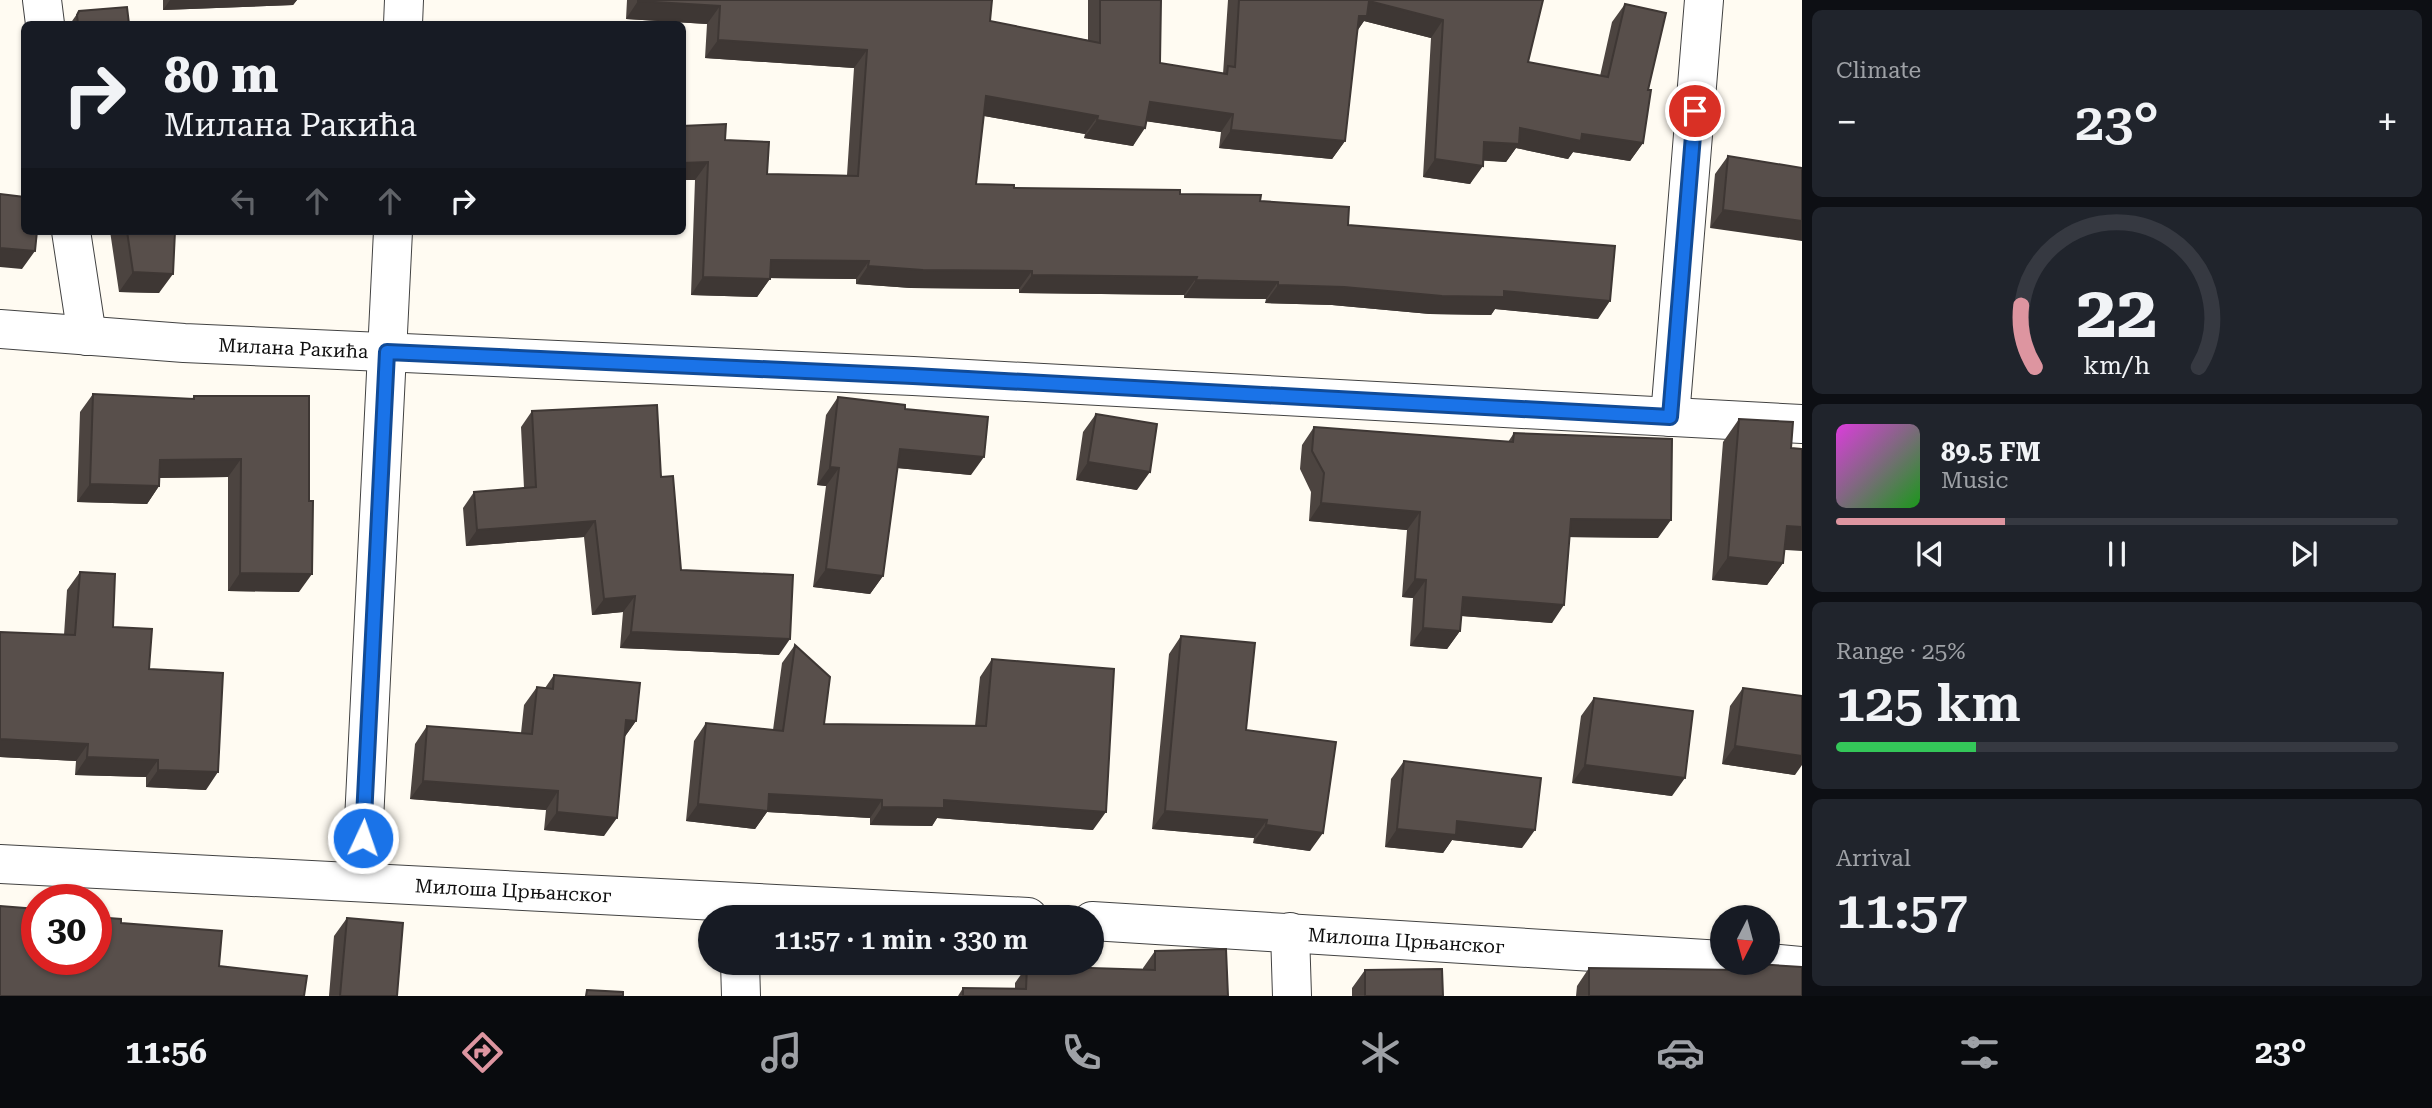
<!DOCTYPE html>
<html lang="en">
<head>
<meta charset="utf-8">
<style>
	body { margin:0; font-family:"Roboto Serif",serif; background:#20242c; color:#f1f3f6; height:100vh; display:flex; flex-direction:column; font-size:26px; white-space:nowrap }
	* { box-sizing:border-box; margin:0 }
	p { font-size:23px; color:#9ea1a6 }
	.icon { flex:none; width:38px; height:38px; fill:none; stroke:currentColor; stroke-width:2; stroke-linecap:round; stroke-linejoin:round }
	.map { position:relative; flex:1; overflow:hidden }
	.details { display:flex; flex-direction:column; gap:10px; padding:10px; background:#0d0f14; width:630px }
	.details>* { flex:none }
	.hud { position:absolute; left:21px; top:21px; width:665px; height:214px; border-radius:10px; box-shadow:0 2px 5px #0004; background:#171b24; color:#f1f3f6; overflow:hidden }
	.needle { width:46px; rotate:186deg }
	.tools { position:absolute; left:1710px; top:905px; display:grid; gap:14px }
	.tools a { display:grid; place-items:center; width:70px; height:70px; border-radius:50%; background:#171b24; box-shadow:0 2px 5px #0004; font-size:35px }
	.speed { position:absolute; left:21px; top:884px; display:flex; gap:14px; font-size:35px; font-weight:700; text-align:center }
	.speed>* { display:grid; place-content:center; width:91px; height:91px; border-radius:50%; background:#171b24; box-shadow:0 2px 5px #0004; line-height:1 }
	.speed .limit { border:10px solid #d22; background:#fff; color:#111 }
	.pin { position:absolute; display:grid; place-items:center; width:60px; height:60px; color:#fff; margin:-30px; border:4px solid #fff; border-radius:50%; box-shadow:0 2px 7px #0007 }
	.me { position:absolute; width:77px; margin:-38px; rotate:3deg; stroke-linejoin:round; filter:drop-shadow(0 0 5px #0008) }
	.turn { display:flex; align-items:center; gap:24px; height:147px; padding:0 28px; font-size:32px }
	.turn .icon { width:91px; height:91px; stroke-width:2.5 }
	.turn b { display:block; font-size:49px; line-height:60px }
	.lanes { display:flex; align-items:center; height:66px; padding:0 28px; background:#0003; justify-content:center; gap:35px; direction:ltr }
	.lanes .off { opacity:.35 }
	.big { font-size:52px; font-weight:600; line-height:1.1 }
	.details .widget { flex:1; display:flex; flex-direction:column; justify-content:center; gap:10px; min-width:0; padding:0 24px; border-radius:10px; background:#20242c }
	.details .dial { align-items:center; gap:0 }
	.dial svg { height:182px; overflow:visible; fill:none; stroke:#363941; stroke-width:7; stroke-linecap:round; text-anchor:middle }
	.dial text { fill:#f1f3f6; stroke:none }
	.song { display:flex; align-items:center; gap:21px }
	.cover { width:84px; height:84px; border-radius:10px; background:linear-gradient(135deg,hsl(300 70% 55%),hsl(120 70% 35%)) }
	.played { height:7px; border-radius:4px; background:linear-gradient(90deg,#dd95a0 30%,#363941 30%) }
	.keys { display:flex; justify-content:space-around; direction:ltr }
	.heat { display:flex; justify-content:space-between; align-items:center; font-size:38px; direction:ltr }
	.charge { height:10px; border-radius:5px; background:linear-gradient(90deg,#34c759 25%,#363941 0) }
	.trip { position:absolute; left:698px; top:905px; width:406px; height:70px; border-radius:35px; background:#171b24; box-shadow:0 2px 5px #0004; font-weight:600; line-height:70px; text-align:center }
	.tabs { display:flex; height:112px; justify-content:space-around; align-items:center; background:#090b0e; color:#9ea1a6 }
	.tabs .icon { width:49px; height:49px }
	.tabs .selected { color:#dd95a0 }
	.tabs b { font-size:32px; color:#f1f3f6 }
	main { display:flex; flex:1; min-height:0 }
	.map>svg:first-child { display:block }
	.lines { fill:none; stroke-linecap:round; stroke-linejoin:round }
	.minor-casing { stroke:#424242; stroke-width:40 }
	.minor { stroke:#fff; stroke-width:38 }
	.wall { fill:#4c4440 }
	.shaded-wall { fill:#3e3734 }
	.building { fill:#584f4b; stroke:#3e3734; stroke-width:2 }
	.route-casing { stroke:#114b97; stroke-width:18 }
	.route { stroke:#1a73e8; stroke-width:12 }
	.labels { text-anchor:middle; stroke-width:7; stroke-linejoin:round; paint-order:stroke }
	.street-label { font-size:19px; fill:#0f0f0f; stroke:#fff }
</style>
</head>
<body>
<main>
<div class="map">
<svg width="1802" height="996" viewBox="0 0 1802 996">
	<rect width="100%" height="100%" fill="#fffbf2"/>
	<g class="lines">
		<defs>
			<g id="minor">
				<path d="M42 0 45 24"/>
				<path d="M403 24 404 0"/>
				<path d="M71 231 87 336"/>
				<path id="s1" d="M0 329 184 343 913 376 1802 424"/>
				<path d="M1670 417 1704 0"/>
				<path id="s2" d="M0 864 1028 917"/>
				<path d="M361 882 393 231"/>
				<path id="s3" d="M1092 921 1722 960"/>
				<path d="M1290 932 1292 996"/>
				<path d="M740 962 741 996"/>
				<path d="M1756 962 1802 966"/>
			</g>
		</defs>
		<use href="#minor" class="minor-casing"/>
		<use href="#minor" class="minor"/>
	</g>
	<path class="wall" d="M163 0H297L293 5 163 10Z
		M627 0H992L990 21 1088 40V0H1161L1160 63 1223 74 1228 0H1543L1528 62 1600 76 1612 22 1625 4 1648 90 1643 143 1630 161 1573 152 1568 159 1516 148 1506 162 1483 160 1470 184 1423 177 1431 38 1364 21 1357 31 1345 141 1332 159 1219 148 1221 132 1146 121 1133 146 1084 138 1085 134 984 116 976 184 1014 188 1180 194 1260 201 1348 225 1598 319 1495 309 1491 315 1430 314 1332 305 1265 303 1266 299 1184 298V295L1019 293V289L911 288 856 284V279L770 278 757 297 691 295 695 180H682L725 140 767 174 847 175 854 68 705 58 707 24 626 19Z
		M79 11 129 24H70Z
		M1728 156 1802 168 1710 228 1715 174Z
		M110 231H175L159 293 119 292Z
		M93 394 192 399 194 396H309L299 592 228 591V477L160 478 159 486 147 504 77 502 80 412Z
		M838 397 905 409 971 475 897 468 883 576 870 594 813 587 826 486 817 485 826 415Z
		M532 411 661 477 681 570 779 655 620 648 623 612 592 615 584 537 466 546 463 508 474 492 524 488 521 427Z
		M1096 414 1137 490 1076 480 1083 432Z
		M1739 419 1783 563 1767 585 1712 580 1723 442Z
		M1314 427 1508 442 1514 433 1658 538 1570 537 1552 623 1461 616 1460 631 1447 649 1410 646 1413 598 1402 597 1407 530 1309 521 1311 492 1300 469 1302 445Z
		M80 572 113 627 149 669 206 790 146 787V777L75 775 76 761 0 757V632L64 635 67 590Z
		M1181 636 1246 730 1310 851 1253 843 1254 838 1152 829 1169 654Z
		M795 645 824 724 975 726 980 677 992 659 1093 830 937 818 932 826 870 825V818L767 812 755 829 686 821 694 741 706 723 773 730 782 663Z
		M554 675 636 721 624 738 604 836 544 830 546 810 410 799 415 744 427 726 521 733 524 705 537 687 545 688Z
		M1743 688 1795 775 1722 764 1730 706Z
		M1594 698 1672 796 1572 783 1581 716Z
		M1404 761 1522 848 1452 840 1443 853 1385 847 1391 779Z
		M347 918 397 996H329L334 936Z
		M1155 951 1228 996H958L963 988 1015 989V983L1027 966 1143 970V968Z
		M1742 963 1802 996H1576L1577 986 1589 968 1737 970Z
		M1365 970 1443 996H1352V988Z"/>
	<path class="shaded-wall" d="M170 0H297L293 5 163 10Z
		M638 1 720 6 707 24 626 19Z
		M1369 1 1443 20 1431 38 1364 21 1355 34 1346 33Z
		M718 40 867 50 854 68 705 58Z
		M986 96 1098 116 1085 134 973 114Z
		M1150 102 1233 114 1221 132 1137 120Z
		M1097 120 1145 128 1133 146 1084 138Z
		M1520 128 1582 134 1643 143 1630 161 1573 152 1568 159 1516 148 1506 162 1472 160 1484 142Z
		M1231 130 1345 141 1332 159 1219 148Z
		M1435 159 1483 166 1470 184 1423 177Z
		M708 162 695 180H682V163Z
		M1723 210 1802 221V241L1710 228Z
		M0 248 35 251 22 269 0 267Z
		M771 260 869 261 856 279 758 278Z
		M868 266 1032 271 1019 289 911 288 856 284Z
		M133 272 173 274 159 293 119 292Z
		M1032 275 1197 277 1184 295 1019 293Z
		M703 277 770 279 757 297 691 295Z
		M1196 280 1278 282 1266 299 1184 298Z
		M1278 285 1504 291 1610 301 1598 319 1495 309 1491 315 1430 314 1332 305 1265 303Z
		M900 449 984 457 971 475 887 467Z
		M241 459 228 477 147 478 160 460Z
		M1088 462 1150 472 1137 490 1076 480Z
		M830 467 839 468 826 486 817 485Z
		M90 484 159 486 147 504 77 502Z
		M1321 503 1420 512 1407 530 1309 521Z
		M1571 519 1671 520 1658 538 1558 537Z
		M595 521 584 537 466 546 477 530Z
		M1787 526 1802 527V551L1771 549Z
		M1728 557 1783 563 1767 585 1712 580Z
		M826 569 883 576 870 594 813 587Z
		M240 573 312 574 299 592 228 591Z
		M1415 579 1426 580 1413 598 1402 597Z
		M635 596 623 612 592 615 604 599Z
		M1463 597 1564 605 1552 623 1450 615Z
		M1423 628 1460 631 1447 649 1410 646Z
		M631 632 790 639 779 655 620 648Z
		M626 720 636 721 623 739Z
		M0 739 88 744 76 761 0 757Z
		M1735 746 1802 756V765L1795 775 1722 764Z
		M87 757 158 760 146 777 75 775Z
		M1585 765 1685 778 1672 796 1572 783Z
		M158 770 218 772 206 790 146 787Z
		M423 781 558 791 546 810 410 799Z
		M769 794 882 800 870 818 767 812 755 829 686 821 698 804Z
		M944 800 1106 812 1093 830 937 818 932 826 870 825 882 807Z
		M1165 811 1267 820 1254 838 1152 829Z
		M557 812 617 818 604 836 544 830Z
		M1457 821 1535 830 1522 848 1452 840 1443 853 1385 847 1397 829Z
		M1266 825 1323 833 1310 851 1253 843Z"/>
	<path class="building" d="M638 0H992L990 21 1100 43V0H1161L1160 63 1227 74 1228 66 1235 67 1239 0H1543L1528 62 1608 77 1625 4 1666 13 1648 90H1651L1643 143 1582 134 1581 141 1520 128 1519 144 1484 142 1483 166 1435 159 1443 20 1369 1 1367 16H1359L1345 141 1231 130 1233 114 1150 102 1145 128 1097 120 1098 116 986 96 976 184 1014 185V188L1180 190V194L1261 195 1260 201 1349 207 1348 225 1615 246 1610 301 1504 291V297L1442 296 1344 287 1278 285V282L1196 280 1197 277 1032 275V271L923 270 868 266 869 261 771 260 770 279 703 277 708 162 682 163V126L726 124 725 140 769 142 767 174 858 176 867 50 718 40 720 6 638 1Z
		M127 7 129 24H78L77 15 79 11Z
		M1728 156 1802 168V221L1723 210Z
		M0 194 24 197V231H37L35 251 0 248Z
		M127 231H175L173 274 133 272Z
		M93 394 194 399V396H309V501H313L312 574 240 573 241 459 160 460 159 486 90 484Z
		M838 397 905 405V409L988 417 984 457 900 449 883 576 826 569 839 468 830 467Z
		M657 405 661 477 673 476 681 570 793 575 790 639 631 632 635 596 604 599 595 521 477 530 474 492 536 487 532 411Z
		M1096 414 1157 424 1150 472 1088 462Z
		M1739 419 1793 422 1791 448 1802 449V527L1787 526 1783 563 1728 557Z
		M1314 427 1513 442 1514 433 1672 439 1671 520 1571 519 1564 605 1463 597 1460 631 1423 628 1426 580 1415 579 1420 512 1321 503 1324 473 1312 451Z
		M80 572 115 574 113 627 152 629 149 669 223 673 218 772 158 770V760L87 757 88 744 0 739V632L75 635Z
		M1181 636 1255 643 1246 730 1336 742 1323 833 1266 825 1267 820 1165 811Z
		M795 645 830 677 824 724 986 726 992 659 1114 669 1106 812 944 800V808L882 807V800L769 794 768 811 698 804 706 723 783 731Z
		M554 675 640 683 636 721 626 720 617 818 557 812 558 791 423 781 427 726 532 734 537 687 553 689Z
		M1743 688 1802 696V756L1735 746Z
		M1594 698 1693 711 1685 778 1585 765Z
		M1404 761 1541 778 1535 830 1457 821 1456 835 1397 829Z
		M0 906 37 909V959H96V917L121 919V923L222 931 219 966 307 976 304 996H0Z
		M347 918 403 923 397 996H340Z
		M1226 949 1228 996H963V988L1026 989 1027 966 1155 970V951Z
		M1742 963 1802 967V996H1589V968L1741 970Z
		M1442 969 1443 996H1365V970Z
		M587 990 623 992V996H586Z"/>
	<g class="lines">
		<defs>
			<path id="route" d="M363 838 387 352 913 376 1670 417 1695 111"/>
		</defs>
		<use href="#route" class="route-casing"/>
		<use href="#route" class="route"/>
	</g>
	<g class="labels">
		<g class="street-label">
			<text dy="7" stroke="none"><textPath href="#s1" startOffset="294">Милана Ракића</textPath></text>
			<text dy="7" stroke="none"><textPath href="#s2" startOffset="514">Милоша Црњанског</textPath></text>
			<text dy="7" stroke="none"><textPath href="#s3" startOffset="315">Милоша Црњанског</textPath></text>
		</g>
	</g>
</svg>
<div class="tools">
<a><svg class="needle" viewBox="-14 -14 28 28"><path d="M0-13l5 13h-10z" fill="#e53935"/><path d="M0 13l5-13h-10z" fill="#9ea1a6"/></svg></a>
</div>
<div class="speed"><div class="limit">30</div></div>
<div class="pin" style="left:1695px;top:111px;background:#d93025"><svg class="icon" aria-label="arrive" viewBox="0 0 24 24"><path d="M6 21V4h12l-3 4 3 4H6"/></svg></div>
<svg class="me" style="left:363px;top:838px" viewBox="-20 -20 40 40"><circle r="17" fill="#1a73e8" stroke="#fff" stroke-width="3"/><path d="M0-11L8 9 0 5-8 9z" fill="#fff"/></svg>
<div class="trip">11:57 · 1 min · 330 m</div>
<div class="hud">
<div class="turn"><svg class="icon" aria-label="right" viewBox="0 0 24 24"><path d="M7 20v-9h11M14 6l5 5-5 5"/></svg><div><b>80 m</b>Милана Ракића</div></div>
<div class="lanes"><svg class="icon off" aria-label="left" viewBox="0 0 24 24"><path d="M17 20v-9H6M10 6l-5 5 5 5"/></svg><svg class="icon off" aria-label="ahead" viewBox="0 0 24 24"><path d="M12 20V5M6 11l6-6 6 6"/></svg><svg class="icon off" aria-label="ahead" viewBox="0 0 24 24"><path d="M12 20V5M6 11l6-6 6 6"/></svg><svg class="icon" aria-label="right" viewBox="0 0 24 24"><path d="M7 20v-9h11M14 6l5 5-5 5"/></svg></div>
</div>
</div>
<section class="details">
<div class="widget"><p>Climate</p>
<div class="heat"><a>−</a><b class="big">23°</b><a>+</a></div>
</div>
<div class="widget dial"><svg viewBox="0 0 100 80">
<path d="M14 69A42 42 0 1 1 86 69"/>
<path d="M14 69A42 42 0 0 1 8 42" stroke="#dd95a0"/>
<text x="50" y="56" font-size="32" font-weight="700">22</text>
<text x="50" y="72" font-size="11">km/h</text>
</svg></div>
<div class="widget">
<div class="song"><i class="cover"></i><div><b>89.5 FM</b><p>Music</p></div></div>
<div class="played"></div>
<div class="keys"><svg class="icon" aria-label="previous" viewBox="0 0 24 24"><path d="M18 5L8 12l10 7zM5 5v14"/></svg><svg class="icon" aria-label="pause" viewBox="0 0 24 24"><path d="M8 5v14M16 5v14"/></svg><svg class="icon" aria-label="next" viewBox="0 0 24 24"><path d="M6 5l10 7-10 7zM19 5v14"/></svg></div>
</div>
<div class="widget"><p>Range · 25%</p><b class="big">125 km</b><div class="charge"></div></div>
<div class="widget"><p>Arrival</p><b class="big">11:57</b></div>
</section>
</main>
<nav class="tabs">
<b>11:56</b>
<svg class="icon selected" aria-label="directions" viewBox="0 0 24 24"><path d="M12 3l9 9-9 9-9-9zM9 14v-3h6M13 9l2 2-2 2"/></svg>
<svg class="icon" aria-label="music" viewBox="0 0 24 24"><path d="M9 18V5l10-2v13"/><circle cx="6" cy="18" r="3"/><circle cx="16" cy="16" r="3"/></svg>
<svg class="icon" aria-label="phone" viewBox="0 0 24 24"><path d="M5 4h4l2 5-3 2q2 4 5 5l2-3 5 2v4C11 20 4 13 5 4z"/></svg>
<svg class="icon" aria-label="climate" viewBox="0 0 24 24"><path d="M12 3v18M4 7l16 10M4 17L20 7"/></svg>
<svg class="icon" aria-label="car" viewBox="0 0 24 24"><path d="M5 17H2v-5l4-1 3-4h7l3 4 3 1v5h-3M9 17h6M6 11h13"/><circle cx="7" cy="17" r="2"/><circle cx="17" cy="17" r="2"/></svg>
<svg class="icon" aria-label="filters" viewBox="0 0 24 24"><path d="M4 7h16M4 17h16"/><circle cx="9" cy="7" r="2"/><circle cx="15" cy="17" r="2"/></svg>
<b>23°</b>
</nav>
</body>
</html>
